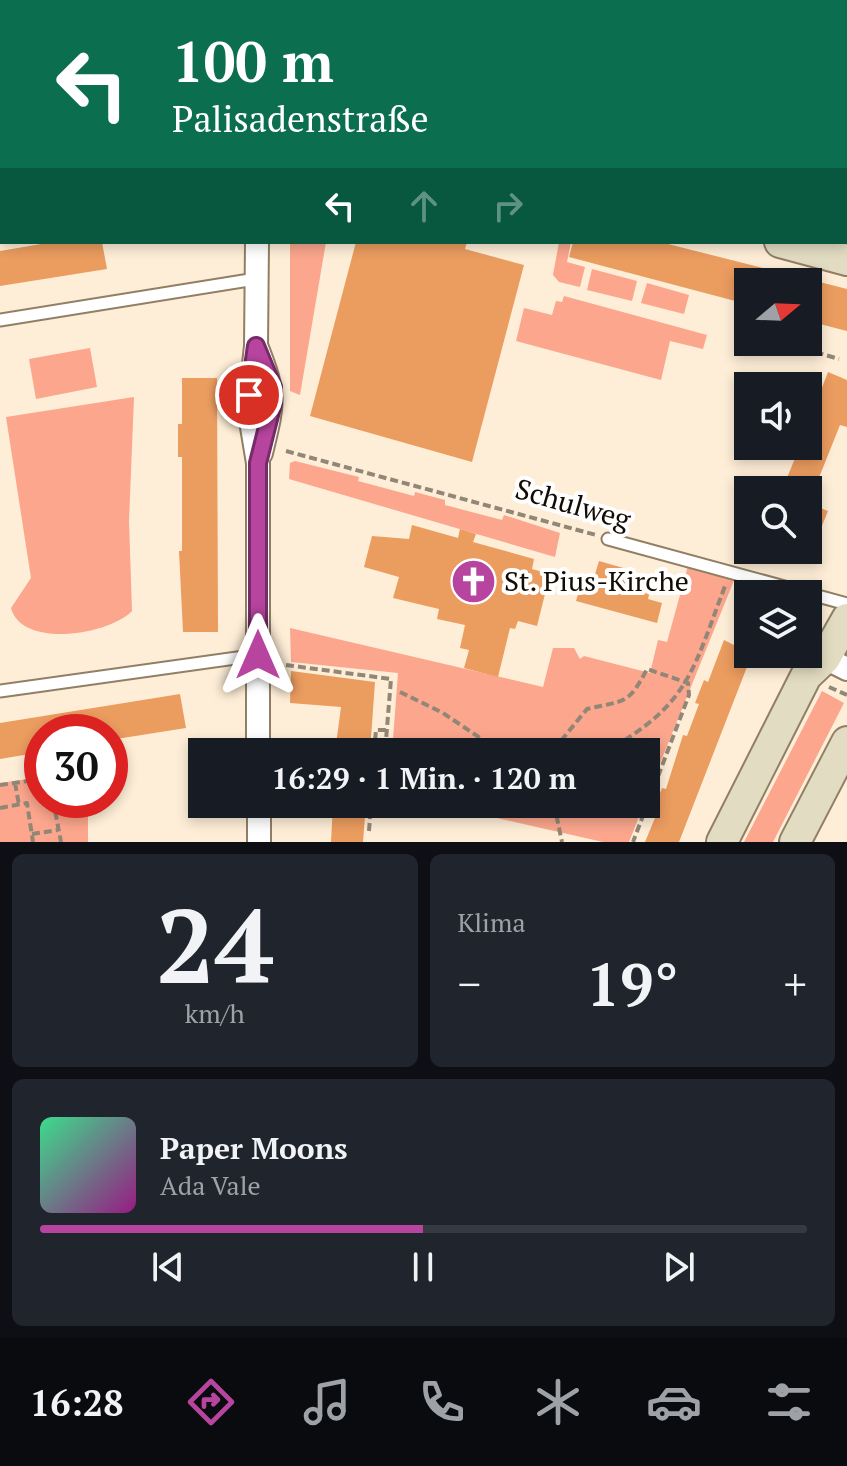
<!DOCTYPE html>
<html lang="de">
<head>
<meta charset="utf-8">
<style>
	body { margin:0; font-family:"PT Serif",serif; background:#20242c; color:#f1f3f6; height:100vh; display:flex; flex-direction:column; font-size:30px; white-space:nowrap }
	* { box-sizing:border-box; margin:0 }
	p { font-size:26px; color:#9ea1a6 }
	.icon { flex:none; width:44px; height:44px; fill:none; stroke:currentColor; stroke-width:2; stroke-linecap:round; stroke-linejoin:round }
	.map { position:relative; height:842px; overflow:hidden }
	.details { display:flex; flex-direction:column; gap:12px; padding:12px; background:#0d0f14; flex:1 }
	.details>* { flex:none }
	.hud { position:absolute; left:0px; top:0px; width:848px; height:244px; box-shadow:0 4px 12px #0003; background:#0b6e4f; color:#fff; overflow:hidden }
	.needle { width:52px; rotate:71deg }
	.buttons { position:absolute; left:734px; top:268px; display:grid; gap:16px }
	.buttons a { display:grid; place-items:center; width:88px; height:88px; border-radius:0px; background:#171b24; box-shadow:0 4px 12px #0003; font-size:40px }
	.speed { position:absolute; left:24px; top:714px; display:flex; gap:16px; font-size:40px; font-weight:700; text-align:center }
	.speed>* { display:grid; place-content:center; width:104px; height:104px; border-radius:50%; background:#171b24; box-shadow:0 4px 12px #0003; line-height:1 }
	.speed .limit { border:12px solid #d22; background:#fff; color:#111 }
	.pin { position:absolute; display:grid; place-items:center; width:68px; height:68px; color:#fff; margin:-34px; border:4px solid #fff; border-radius:50%; box-shadow:0 2px 8px #0007 }
	.me { position:absolute; width:88px; margin:-44px; rotate:0deg; stroke-linejoin:round; filter:drop-shadow(0 0 6px #0008) }
	.turn { display:flex; align-items:center; gap:28px; height:168px; padding:0 40px; font-size:36px }
	.turn .icon { width:104px; height:104px; stroke-width:2.5 }
	.turn b { display:block; font-size:56px; line-height:68px }
	.lanes { display:flex; align-items:center; height:76px; padding:0 40px; background:#0003; justify-content:center; gap:40px; direction:ltr }
	.lanes .off { opacity:.35 }
	.big { font-size:60px; font-weight:700; line-height:1.1 }
	.details .tile { flex:1; display:flex; flex-direction:column; justify-content:center; gap:12px; min-width:0; padding:0 28px; border-radius:12px; background:#20242c }
	.details .dial { align-items:center; gap:0 }
	.dial b { font-size:104px; line-height:1 }
	.song { display:flex; align-items:center; gap:24px }
	.cover { width:96px; height:96px; border-radius:12px; background:linear-gradient(135deg,hsl(150 70% 55%),hsl(310 70% 35%)) }
	.played { height:8px; border-radius:4px; background:linear-gradient(90deg,#b7449e 50%,#363941 50%) }
	.keys { display:flex; justify-content:space-around; direction:ltr }
	.heat { display:flex; justify-content:space-between; align-items:center; font-size:44px; direction:ltr }
	.details .tiles { flex:1; display:grid; gap:12px; grid-template-columns:1fr 1fr }
	.tile:last-child { grid-column:span 2 }
	.trip { position:absolute; left:188px; top:738px; width:472px; height:80px; border-radius:0px; background:#171b24; box-shadow:0 4px 12px #0003; font-weight:700; line-height:80px; text-align:center }
	.tabs { display:flex; height:128px; justify-content:space-around; align-items:center; background:#090b0e; color:#9ea1a6 }
	.tabs .icon { width:56px; height:56px }
	.tabs .on { color:#b7449e }
	.tabs b { font-size:36px; color:#f1f3f6 }
	.map>svg:first-child { display:block }
	.green { fill:#fba68d }
	.building { fill:#eb9c5f }
	.lines { fill:none; stroke-linecap:round; stroke-linejoin:round }
	.lane-casing { stroke:#917f65; stroke-width:15 }
	.street-casing { stroke:#917f65; stroke-width:26 }
	.secondary-casing { stroke:#917f65; stroke-width:34 }
	.path { stroke:#928676; stroke-width:4; stroke-dasharray:8 4; stroke-linecap:butt }
	.lane { stroke:#fff; stroke-width:11 }
	.street { stroke:#fff; stroke-width:22 }
	.secondary { stroke:#e2dcc2; stroke-width:30 }
	.route-casing { stroke:#772c67; stroke-width:20 }
	.route { stroke:#b7449e; stroke-width:14 }
	.labels { text-anchor:middle; stroke-width:8; stroke-linejoin:round; paint-order:stroke }
	.street-label { font-size:28px; fill:#130c04; stroke:#fff }
	.poi-label { font-size:28px; fill:#130c04; stroke:#fff; text-anchor:start }
</style>
</head>
<body>
<div class="map">
<svg width="847" height="842" viewBox="0 0 847 842">
	<rect width="100%" height="100%" fill="#feeed7"/>
	<path class="green" d="M290 242H326L300 395 290 391Z
		M559 242H571L567 262 585 267 580 287 559 282 553 275Z
		M592 269 637 281 632 301 587 290Z
		M647 283 689 295 684 314 641 303Z
		M564 296 707 335 703 349 670 341 661 380 516 341 524 308 552 315 556 301 562 302Z
		M90 348 97 387 36 399 29 359Z
		M134 397 129 521 132 611C109 635 22 649 11 608L31 578 6 417Z
		M295 461 359 477 358 481 414 496 415 492 445 500V505L502 520 504 515 560 533 555 557 289 479 290 463Z
		M688 566 735 578 646 798V752H392L398 673 291 662 290 628 543 687 553 648H574L580 659 584 656 650 673 658 640 667 642Z
		M822 691 844 703 773 842H744Z
		M42 777V800H88V842H0V783Z
		M435 804H644L629 842H603Z"/>
	<path class="building" d="M53 242H102L107 269 0 286V251Z
		M356 242H467L465 249 524 265 472 462 310 416Z
		M573 242H660L799 277V282H748V302H739L569 257Z
		M808 279 847 289V331L808 321Z
		M828 372 847 380V427L840 425 814 490H782L800 446H808V424Z
		M182 378H217L218 632H183L179 551H182V457H178V424H182Z
		M808 503 828 511 809 558H808Z
		M412 525 458 538 460 529 476 534 473 542 534 559 532 569 550 574 537 626 518 621 515 629 510 628 498 677 464 668 469 650 460 648 465 625 437 619 439 609 393 598 399 577 364 567 372 536 409 539Z
		M599 561 627 569 625 575 652 583 648 599 662 603 657 623 576 601 582 581 592 584Z
		M724 640 752 654 679 842H645L657 813 653 811 662 788 666 789 683 735 687 736 699 704 695 703 704 680 708 682Z
		M291 671 375 682 370 752H335L341 707 290 703Z
		M180 694 186 728 110 740V732H42V752L0 759V723Z
		M333 804H366L363 842H331Z"/>
	<g class="lines">
		<defs>
			<path id="lane" d="M0 320 256 279
				M608 539 847 604
				M0 691 258 655"/>
			<path id="street" d="M281 2V0
				M257 242 256 346 249 409 258 463V752
				M257 348C276 396 273 403 261 453
				M825 658 847 669
				M259 804V842"/>
			<path id="secondary" d="M0 160H2
				M780 242 847 260
				M722 842 806 676 825 658 847 619
				M795 842 847 742"/>
		</defs>
		<use href="#lane" class="lane-casing"/>
		<use href="#street" class="street-casing"/>
		<use href="#secondary" class="secondary-casing"/>
		<path class="path" d="M362 2V0
			M781 342 839 359
			M286 451 596 535
			M286 665 391 679 385 752
			M829 687 847 695
			M400 692 443 713 498 750 514 752
			M374 752 376 730H387
			M526 752 560 742
			M558 752 560 742 587 709C624 700 628 706 647 669L688 683 689 695 633 842
			M604 752C689 706 693 670 725 586
			M15 783 19 805
			M0 785 42 779
			M53 800 61 842
			M554 804 562 842
			M0 808 27 803 33 842
			M403 816 429 804
			M369 831 371 804
			M32 834 58 830"/>
		<use href="#lane" class="lane"/>
		<use href="#street" class="street"/>
		<use href="#secondary" class="secondary"/>
	</g>
	<g class="lines">
		<defs>
			<path id="route" d="M249 395 256 346 273 387V403L258 463V655"/>
		</defs>
		<use href="#route" class="route-casing"/>
		<use href="#route" class="route"/>
	</g>
	<defs>
		<symbol id="church-disc" viewBox="-11 -11 22 22"><circle r="9.5" fill="#b7449e" stroke="#fff"/><path d="M-1.2-6h2.4v3.5h3.3v2.4h-3.3V6h-2.4V-.1h-3.3v-2.4h3.3Z" fill="#fff"/></symbol>
	</defs>
	<g fill-rule="evenodd">
		<use href="#church-disc" x="448" y="556" width="51" height="51"/>
	</g>
	<g class="labels">
		<g class="street-label">
			<text transform="translate(573 504) rotate(16)" y="10">Schulweg</text>
		</g>
		<g class="poi-label">
			<text x="504" y="591">St. Pius-Kirche</text>
		</g>
	</g>
</svg>
<div class="buttons">
<a><svg class="needle" viewBox="-14 -14 28 28"><path d="M0-13l5 13h-10z" fill="#e53935"/><path d="M0 13l5-13h-10z" fill="#9ea1a6"/></svg></a>
<a><svg class="icon" aria-label="sound" viewBox="0 0 24 24"><path d="M4 9h4l5-4v14l-5-4H4zM17 9q2 3 0 6"/></svg></a>
<a><svg class="icon" aria-label="search" viewBox="0 0 24 24"><circle cx="10" cy="10" r="6"/><path d="M15 15l6 6"/></svg></a>
<a><svg class="icon" aria-label="layers" viewBox="0 0 24 24"><path d="M12 4l9 5-9 5-9-5zM3 14l9 5 9-5"/></svg></a>
</div>
<div class="speed"><div class="limit">30</div></div>
<div class="pin" style="left:249px;top:395px;background:#d93025"><svg class="icon" aria-label="arrive" viewBox="0 0 24 24"><path d="M6 21V4h12l-3 4 3 4H6"/></svg></div>
<svg class="me" style="left:258px;top:655px" viewBox="-20 -20 40 40"><path d="M0-17L14 15 0 8-14 15z" fill="#b7449e" stroke="#fff" stroke-width="4"/></svg>
<div class="trip">16:29 · 1 Min. · 120 m</div>
<div class="hud">
<div class="turn"><svg class="icon" aria-label="left" viewBox="0 0 24 24"><path d="M17 20v-9H6M10 6l-5 5 5 5"/></svg><div><b>100 m</b>Palisadenstraße</div></div>
<div class="lanes"><svg class="icon" aria-label="left" viewBox="0 0 24 24"><path d="M17 20v-9H6M10 6l-5 5 5 5"/></svg><svg class="icon off" aria-label="ahead" viewBox="0 0 24 24"><path d="M12 20V5M6 11l6-6 6 6"/></svg><svg class="icon off" aria-label="right" viewBox="0 0 24 24"><path d="M7 20v-9h11M14 6l5 5-5 5"/></svg></div>
</div>
</div>
<section class="details">
<div class="tiles">
<div class="tile dial"><b>24</b><p>km/h</p></div>
<div class="tile"><p>Klima</p>
<div class="heat"><a>−</a><b class="big">19°</b><a>+</a></div>
</div>
<div class="tile">
<div class="song"><i class="cover"></i><div><b>Paper Moons</b><p>Ada Vale</p></div></div>
<div class="played"></div>
<div class="keys"><svg class="icon" aria-label="previous" viewBox="0 0 24 24"><path d="M18 5L8 12l10 7zM5 5v14"/></svg><svg class="icon" aria-label="pause" viewBox="0 0 24 24"><path d="M8 5v14M16 5v14"/></svg><svg class="icon" aria-label="next" viewBox="0 0 24 24"><path d="M6 5l10 7-10 7zM19 5v14"/></svg></div>
</div>
</div>
</section>
<nav class="tabs">
<b>16:28</b>
<svg class="icon on" aria-label="directions" viewBox="0 0 24 24"><path d="M12 3l9 9-9 9-9-9zM9 14v-3h6M13 9l2 2-2 2"/></svg>
<svg class="icon" aria-label="music" viewBox="0 0 24 24"><path d="M9 18V5l10-2v13"/><circle cx="6" cy="18" r="3"/><circle cx="16" cy="16" r="3"/></svg>
<svg class="icon" aria-label="phone" viewBox="0 0 24 24"><path d="M5 4h4l2 5-3 2q2 4 5 5l2-3 5 2v4C11 20 4 13 5 4z"/></svg>
<svg class="icon" aria-label="climate" viewBox="0 0 24 24"><path d="M12 3v18M4 7l16 10M4 17L20 7"/></svg>
<svg class="icon" aria-label="car" viewBox="0 0 24 24"><path d="M5 17H2v-5l4-1 3-4h7l3 4 3 1v5h-3M9 17h6M6 11h13"/><circle cx="7" cy="17" r="2"/><circle cx="17" cy="17" r="2"/></svg>
<svg class="icon" aria-label="filters" viewBox="0 0 24 24"><path d="M4 7h16M4 17h16"/><circle cx="9" cy="7" r="2"/><circle cx="15" cy="17" r="2"/></svg>
</nav>
</body>
</html>
